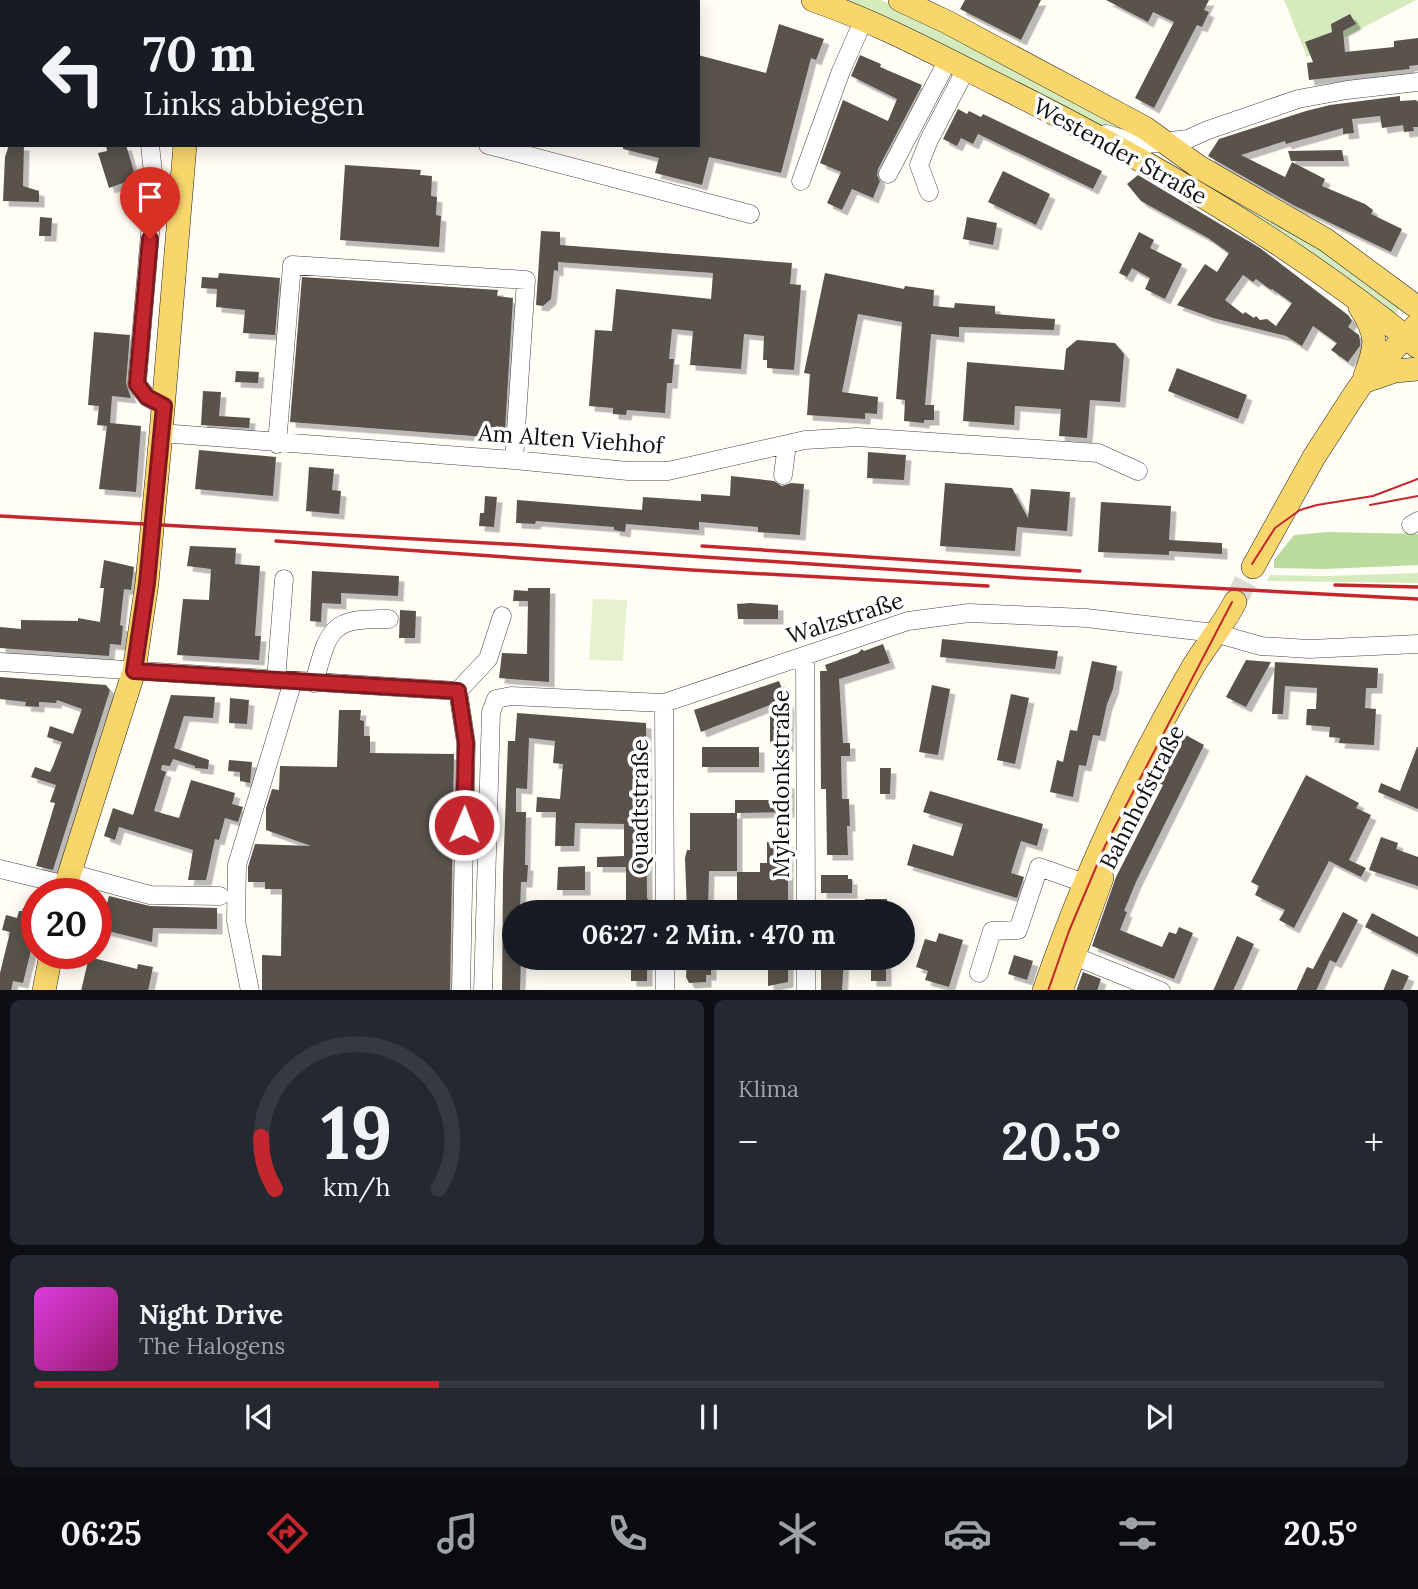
<!DOCTYPE html>
<html lang="de">
<head>
<meta charset="utf-8">
<style>
	body { margin:0; font-family:Lora,serif; background:#242831; color:#f1f3f6; height:100vh; display:flex; flex-direction:column; font-size:26px; white-space:nowrap }
	* { box-sizing:border-box; margin:0 }
	p { font-size:23px; color:#9ea1a6 }
	.icon { flex:none; width:38px; height:38px; fill:none; stroke:currentColor; stroke-width:2; stroke-linecap:round; stroke-linejoin:round }
	.map { position:relative; height:990px; overflow:hidden }
	.details { display:flex; flex-direction:column; gap:10px; padding:10px; background:#0d0f14; flex:1 }
	.details>* { flex:none }
	.top-card { position:absolute; left:0px; top:0px; width:700px; height:147px; box-shadow:0 4px 18px #0003; background:#171b24; color:#f1f3f6; overflow:hidden }
	.speed { position:absolute; left:21px; top:878px; display:flex; gap:14px; font-size:35px; font-weight:700; text-align:center }
	.speed>* { display:grid; place-content:center; width:91px; height:91px; border-radius:50%; background:#171b24; box-shadow:0 4px 18px #0003; line-height:1 }
	.speed .limit { border:10px solid #d22; background:#fff; color:#111 }
	.pin { position:absolute; display:grid; place-items:center; width:60px; height:60px; color:#fff; margin:-72px -30px; border-radius:50% 50% 50% 0; rotate:-45deg; box-shadow:0 0 7px #0007 }
	.pin .icon { rotate:45deg }
	.me { position:absolute; width:77px; margin:-38px; rotate:1deg; stroke-linejoin:round; filter:drop-shadow(0 0 5px #0008) }
	.turn { display:flex; align-items:center; gap:24px; height:147px; padding:0 28px; font-size:32px }
	.turn .icon { width:91px; height:91px; stroke-width:2.5 }
	.turn b { display:block; font-size:49px; line-height:60px }
	.big { font-size:52px; font-weight:700; line-height:1.1 }
	.details .widget { flex:1; display:flex; flex-direction:column; justify-content:center; gap:10px; min-width:0; padding:0 24px; border-radius:10px; background:#242831 }
	.details .dial { align-items:center; gap:0 }
	.dial svg { height:182px; overflow:visible; fill:none; stroke:#363941; stroke-width:7; stroke-linecap:round; text-anchor:middle }
	.dial text { fill:#f1f3f6; stroke:none }
	.song { display:flex; align-items:center; gap:21px }
	.cover { width:84px; height:84px; border-radius:10px; background:linear-gradient(135deg,hsl(300 70% 55%),hsl(320 70% 35%)) }
	.played { height:7px; border-radius:4px; background:linear-gradient(90deg,#c4262e 30%,#363941 30%) }
	.keys { display:flex; justify-content:space-around; direction:ltr }
	.heat { display:flex; justify-content:space-between; align-items:center; font-size:38px; direction:ltr }
	.details .tiles { flex:1; display:grid; gap:10px; grid-template-columns:1fr 1fr }
	.widget:last-child { grid-column:span 2 }
	.trip { position:absolute; left:502px; top:900px; width:413px; height:70px; border-radius:35px; background:#171b24; box-shadow:0 4px 18px #0003; font-weight:700; line-height:70px; text-align:center }
	.menu { display:flex; height:112px; justify-content:space-around; align-items:center; background:#090b0e; color:#9ea1a6 }
	.menu .icon { width:49px; height:49px }
	.menu .selected { color:#c4262e }
	.menu b { font-size:32px; color:#f1f3f6 }
	.map>svg:first-child { display:block }
	.green { fill:#d5ebbd }
	.forest { fill:#b9dc9c }
	.pitch { fill:#e6f2cf }
	.building { fill:#5a524d; fill-rule:evenodd; filter:url(#shadow) }
	.lines { fill:none; stroke-linecap:round; stroke-linejoin:round }
	.major-tunnel { stroke:#dbdad3; stroke-width:23; stroke-dasharray:23 11; stroke-linecap:butt }
	.minor-casing { stroke:#444; stroke-width:19 }
	.major-casing { stroke:#222; stroke-width:24 }
	.minor { stroke:#fff; stroke-width:18 }
	.major { stroke:#f9d66b; stroke-width:23 }
	.tram { stroke:#c4262e; stroke-width:2 }
	.rail { stroke:#c4262e; stroke-width:3.5 }
	.route-casing { stroke:#7f191e; stroke-width:18 }
	.route { stroke:#c4262e; stroke-width:12 }
	.labels { text-anchor:middle; stroke-width:7; stroke-linejoin:round; paint-order:stroke }
	.street-label { font-size:23px; fill:#111; stroke:#fff }
</style>
</head>
<body>
<div class="map">
<svg width="1418" height="991" viewBox="0 0 1418 991">
	<defs>
		<filter id="shadow"><feDropShadow dx="5.5" dy="5.5" stdDeviation="0" flood-color="#0004"/></filter>
	</defs>
	<rect width="100%" height="100%" fill="#fffdf5"/>
	<path class="green" d="M824 0H881L908 12 1122 127 1114 132Z
		M1284 0H1416L1307 57Z
		M1199 174 1288 225 1403 304 1394 316 1193 185Z
		M1418 573V583L1267 581 1270 575 1328 576Z"/>
	<path class="forest" d="M1328 532 1418 534V565L1325 569 1274 568V560L1294 535Z"/>
	<path class="pitch" d="M593 599 627 600 623 661 589 660Z"/>
	<path class="building" d="M965 0H1041L1021 40 960 9Z
		M1106 0H1209L1204 10 1209 12 1202 27 1197 25 1154 108 1135 98 1174 22 1153 12 1148 22Z
		M1350 14 1356 24 1343 31 1345 52 1394 47V41L1418 38V65L1409 66 1410 69 1309 80 1307 63 1313 62 1305 42 1332 32 1331 24Z
		M779 24 824 39 816 60 811 58 781 173 709 157 702 185 655 173 659 158 623 149V145H698V55L766 73Z
		M860 55 881 64 880 67 922 85 878 169 877 175 880 181 873 198 852 189 842 210 827 203 841 172 820 163 843 100 888 121 897 99 851 76Z
		M1400 96V101L1416 100 1418 102V127H1413L1414 131 1404 132 1403 125 1382 128 1380 116 1352 119 1354 133 1343 134V128L1286 144 1285 141 1241 155 1285 177 1292 162 1325 179 1322 186 1365 204 1373 210 1371 214 1402 229 1391 252 1293 205 1208 156 1219 139 1306 111 1330 105Z
		M958 109 967 114 969 111 981 117 983 114 1102 171 1093 189 978 134 973 144 961 138 957 146 943 139Z
		M9 145H24L23 186 39 191V202L3 201 5 157Z
		M106 145H126L134 172 132 173 134 179 109 188 98 153 107 151Z
		M1342 150 1344 161H1291L1288 151Z
		M345 165 421 170 420 175 432 176 431 196 437 197 436 215 441 216 439 247 340 240Z
		M1003 171 1050 194 1036 225 988 202Z
		M1138 175 1260 248 1348 315 1352 321 1348 327 1359 335 1360 341V346L1348 362 1331 350 1337 343 1313 326 1302 346 1286 336 1213 318 1177 305 1205 264 1217 272 1229 253 1208 238 1141 201 1127 184ZM1243 275 1253 282 1256 279 1271 290 1272 289 1292 303 1276 326 1267 319 1260 320 1256 316 1254 318 1245 312 1243 314 1225 300Z
		M40 217 52 218 51 236H39Z
		M967 217 997 223 993 245 963 239Z
		M541 231 560 232V245L792 263 790 284 801 285 794 370 767 368V360H763L764 336 744 334 741 369 690 365 693 331 672 329 669 359H674L672 383H667L665 413 627 410 626 415 613 414V408L589 406 595 330 612 331 616 289 711 299 713 273 558 262V271L554 270 551 299 543 306 536 305Z
		M1139 232 1154 240 1150 248 1182 264 1165 299 1145 289 1150 278 1132 268 1127 277 1119 273Z
		M219 273 280 278 275 335 243 333 245 310 216 307 217 289 201 288 202 277 218 278Z
		M825 273 904 289 905 286 934 290 933 306 954 308 955 303 995 306V314L1055 319 1054 330 959 327V337L931 334 925 405H934V420H924V423L904 421 905 400 896 399 902 322 858 314 842 392 878 397 877 414 865 413V419L807 415 810 374 804 373Z
		M302 277 498 290 497 296 513 298 505 430 487 429V437L290 422Z
		M94 332 130 335 126 383 131 398 112 396 110 423 141 426 136 492 99 489 107 426 97 425 99 406 88 405Z
		M1077 340 1115 343 1124 354 1120 402 1090 400 1087 438 1059 436 1061 409 1015 406 1014 425 963 421 967 362 1064 370 1066 349Z
		M1177 368 1247 395 1238 419 1168 391Z
		M236 371 259 372 258 383 235 382Z
		M203 391 221 392 219 416 250 418 249 428 201 425Z
		M199 450 276 457 273 496 195 489Z
		M868 452 906 455 904 480 867 478Z
		M309 467 334 469 332 490 341 491 339 514 306 511Z
		M731 476 774 481 782 486 791 483 804 484 800 535 758 532V527L699 522V530L626 524 625 532 614 530V527L536 521 535 524 516 523 517 500 642 510 643 497 701 501V494L730 496Z
		M945 483 1012 488 1028 518 1031 489 1070 492 1067 531 1017 527 1015 551 940 546Z
		M485 496 497 497 494 527 479 526 480 513H484Z
		M1101 502 1171 506 1169 540 1222 543V554L1169 551V555L1098 552Z
		M190 546 236 548 235 564 260 566 255 636H261L259 660 177 655 183 599 209 600 211 569 187 566Z
		M104 560 134 567 131 590 124 589 120 625 123 626 121 645 110 644 109 656 0 648V627L21 629V620L78 621V618L100 622 104 588H100Z
		M312 571 399 576 398 596 341 593V604L322 603 321 622 310 621Z
		M528 588H550L549 682 499 678 502 653 527 654 528 601H513L514 590 528 591Z
		M750 603 778 605V619H738L737 604Z
		M400 610 416 611 415 638H399Z
		M942 639 1058 651 1055 669 940 657Z
		M883 644 890 663 839 679 843 743H850V756H841L842 799H849L850 826H847L848 855H827L826 789H821L820 671H827L825 665 858 653 862 649 864 651Z
		M1246 660 1271 662 1246 707 1226 697Z
		M1092 661 1117 666 1113 689 1107 704 1100 736 1093 735 1086 766 1079 765 1073 797 1050 792 1057 760 1063 762 1070 730 1077 731Z
		M1275 662 1378 668 1377 688H1366L1365 708 1376 709 1374 745 1339 743 1340 738 1329 737 1330 727 1306 725 1307 709H1316L1317 688 1285 686 1283 714H1272Z
		M0 677 106 685 110 690 53 870 36 866 55 803 50 802 56 785 31 777 35 767 50 772 53 766 62 742 47 737 50 726 73 734 82 709 57 700 56 703 39 702V707L25 706 26 702 0 699Z
		M779 681 789 706 788 747H770V705L701 732 694 710Z
		M932 685 950 689 938 755 919 752Z
		M1011 694 1029 698 1015 764 997 760Z
		M171 695 215 697 213 718 184 716 174 748 209 760 208 769 195 768V766L173 759 170 766 162 765 161 770 166 772 154 811 179 818 191 780 235 793 232 804 243 807 238 822 225 818 219 840 215 839 206 880H188L193 850 119 827 115 840 104 836 113 808 133 815Z
		M230 698 249 700 247 724 229 723Z
		M339 710H361L360 720 364 721V736H370V753L454 754 450 991H262V955L281 956 282 889H265V882H248V867L255 844 311 846 266 830V808L272 789 279 790 280 766 337 767Z
		M517 713 646 723 647 898 651 903 646 905V912L626 911V867H597V857L624 856V824L575 823 574 846H555L556 812H536L537 797 560 799 563 764 553 763 555 741 529 738 527 789 516 788V812H526L525 865H528L527 882H521L520 912H514V957H521L520 991H502L503 875 508 741H515Z
		M1184 734 1204 745 1136 882 1124 911 1127 912 1120 930 1162 947 1169 932 1176 934 1179 927 1193 933 1174 979 1092 946 1116 877 1163 785 1159 783Z
		M702 747H759V767H702Z
		M1417 747H1418V809L1378 792 1381 783 1400 791Z
		M229 760 252 762 250 783 240 781V772L228 771Z
		M880 768H891L890 794H880Z
		M1306 775 1359 803 1356 808 1371 815 1349 860 1366 868 1361 877 1329 861 1294 928 1279 920 1285 910 1255 895 1259 886 1251 882Z
		M779 783H789V812L737 813V871H709L708 912H687L685 858 687 850H690V813H735V800H777V785Z
		M930 791 1043 824 1037 846 1021 841 1011 873 1024 877 1017 898 907 865 913 844 953 856 963 824 923 812Z
		M1381 837 1398 843 1396 849 1418 857V886L1369 870Z
		M767 842H788V912H737V872H760V863H767Z
		M585 866V890H557L558 867Z
		M821 875H848V879H852V893H821Z
		M109 896 150 906 217 908V929L153 928 152 942 96 928V909L105 911Z
		M865 899H887V910H865Z
		M23 908 37 912V926L23 983 13 981 11 991H0V973L10 932 2 930 6 915 17 918 19 911H22Z
		M1343 912 1358 920 1336 963 1330 960 1316 991H1296L1307 967 1313 969Z
		M1372 913 1418 937V954L1365 927Z
		M939 933 963 940 949 987 925 980 928 971 916 967 925 939 936 942Z
		M1237 936 1254 944 1233 991H1213Z
		M1014 955 1033 961 1027 980 1008 974Z
		M89 957 137 969 138 964 153 967 148 991H81Z
		M631 957H647V981H631Z
		M687 957H711V975H706V982L689 983 686 977Z
		M768 957H788V982L768 986Z
		M821 957H844L842 991H821Z
		M871 957H886V981H871Z
		M1392 969 1409 976 1402 991H1383Z
		M1083 972 1101 979 1097 991H1076Z"/>
	<g class="lines">
		<path class="major-tunnel" d="M1235 602 1253 567"/>
		<defs>
			<path id="minor" d="M41 2V0
				M447 2V0
				M0 42 2 43
				M0 121 2 116
				M1106 134 1133 142 1148 144 1188 139 1208 130 1298 99 1347 90 1418 82
				M150 145 153 173 152 211 137 384 147 397 164 406
				M488 145 750 214
				M888 174 948 60
				M801 181 841 71 864 19
				M929 192 919 165 929 140 966 69
				M161 433 514 460 628 471H668L805 440 857 437 1098 453 1138 471
				M277 444 292 265 526 280 514 460
				M783 475 787 445
				M1411 525 1418 521
				M805 656 806 912
				M0 662 458 691 466 743 461 991
				M276 680 284 579
				M314 683C329 628 330 618 389 619
				M458 691 488 659 502 616
				M664 703 665 912
				M0 869 66 885
				M70 873 150 895 220 896
				M1067 949 1066 951 1074 956 1161 991
				M665 957V991
				M806 957V991
				M979 973 992 931 1018 930 1039 867 1084 883
				M250 991 236 921 237 865 293 681
				M483 991 491 712 496 699 511 696 664 703 908 621 969 613 1086 618 1215 633 1261 646 1309 649 1418 644"/>
			<path id="major" d="M191 0V2
				M813 0C877 22 936 54 996 84 1144 158 1290 241 1418 347
				M900 0 947 22 1145 128 1199 167 1326 240 1418 308
				M1360 307C1378 335 1377 345 1365 376
				M1366 381 1395 371 1418 369
				M1253 567 1314 457 1352 398 1363 382 1416 326
				M63 894 134 671 147 583 161 433 185 145
				M44 991 51 954
				M1044 991C1083 877 1134 769 1194 665 1207 644 1224 624 1235 602
				M1061 991 1102 878"/>
		</defs>
		<use href="#minor" class="minor-casing"/>
		<use href="#major" class="major-casing"/>
		<use href="#minor" class="minor"/>
		<use href="#major" class="major"/>
		<path class="tram" d="M1370 505 1418 496
			M1252 564 1275 528 1300 510 1317 505 1373 496 1418 479
			M1048 991 1069 931 1105 846 1232 602"/>
		<path class="rail" d="M0 516 524 545 1021 578 1418 599
			M276 541 692 570 988 586
			M702 546 1080 571
			M1335 585 1418 587"/>
	</g>
	<g class="lines">
		<defs>
			<path id="route" d="M150 239 137 384 147 397 164 406 147 583 134 671 458 691 466 743 464 825"/>
		</defs>
		<use href="#route" class="route-casing"/>
		<use href="#route" class="route"/>
	</g>
	<g class="labels">
		<g class="street-label">
			<text transform="translate(1120 151) rotate(29)" y="8">Westender Straße</text>
			<text transform="translate(571 439) rotate(4)" y="8">Am Alten Viehhof</text>
			<text transform="translate(845 618) rotate(-18)" y="8">Walzstraße</text>
			<text transform="translate(781 784) rotate(-90)" y="8">Mylendonkstraße</text>
			<text transform="translate(1142 797) rotate(-63)" y="8">Bahnhofstraße</text>
			<text transform="translate(640 807) rotate(-90)" y="8">Quadtstraße</text>
		</g>
	</g>
</svg>
<div class="speed"><div class="limit">20</div></div>
<div class="pin" style="left:150px;top:239px;background:#d93025"><svg class="icon" aria-label="arrive" viewBox="0 0 24 24"><path d="M6 21V4h12l-3 4 3 4H6"/></svg></div>
<svg class="me" style="left:464px;top:825px" viewBox="-20 -20 40 40"><circle r="17" fill="#c4262e" stroke="#fff" stroke-width="3"/><path d="M0-11L8 9 0 5-8 9z" fill="#fff"/></svg>
<div class="trip">06:27 · 2 Min. · 470 m</div>
<div class="top-card">
<div class="turn"><svg class="icon" aria-label="left" viewBox="0 0 24 24"><path d="M17 20v-9H6M10 6l-5 5 5 5"/></svg><div><b>70 m</b>Links abbiegen</div></div>
</div>
</div>
<section class="details">
<div class="tiles">
<div class="widget dial"><svg viewBox="0 0 100 80">
<path d="M14 69A42 42 0 1 1 86 69"/>
<path d="M14 69A42 42 0 0 1 8 46" stroke="#c4262e"/>
<text x="50" y="56" font-size="32" font-weight="700">19</text>
<text x="50" y="72" font-size="11">km/h</text>
</svg></div>
<div class="widget"><p>Klima</p>
<div class="heat"><a>−</a><b class="big">20.5°</b><a>+</a></div>
</div>
<div class="widget">
<div class="song"><i class="cover"></i><div><b>Night Drive</b><p>The Halogens</p></div></div>
<div class="played"></div>
<div class="keys"><svg class="icon" aria-label="previous" viewBox="0 0 24 24"><path d="M18 5L8 12l10 7zM5 5v14"/></svg><svg class="icon" aria-label="pause" viewBox="0 0 24 24"><path d="M8 5v14M16 5v14"/></svg><svg class="icon" aria-label="next" viewBox="0 0 24 24"><path d="M6 5l10 7-10 7zM19 5v14"/></svg></div>
</div>
</div>
</section>
<nav class="menu">
<b>06:25</b>
<svg class="icon selected" aria-label="directions" viewBox="0 0 24 24"><path d="M12 3l9 9-9 9-9-9zM9 14v-3h6M13 9l2 2-2 2"/></svg>
<svg class="icon" aria-label="music" viewBox="0 0 24 24"><path d="M9 18V5l10-2v13"/><circle cx="6" cy="18" r="3"/><circle cx="16" cy="16" r="3"/></svg>
<svg class="icon" aria-label="phone" viewBox="0 0 24 24"><path d="M5 4h4l2 5-3 2q2 4 5 5l2-3 5 2v4C11 20 4 13 5 4z"/></svg>
<svg class="icon" aria-label="climate" viewBox="0 0 24 24"><path d="M12 3v18M4 7l16 10M4 17L20 7"/></svg>
<svg class="icon" aria-label="car" viewBox="0 0 24 24"><path d="M5 17H2v-5l4-1 3-4h7l3 4 3 1v5h-3M9 17h6M6 11h13"/><circle cx="7" cy="17" r="2"/><circle cx="17" cy="17" r="2"/></svg>
<svg class="icon" aria-label="filters" viewBox="0 0 24 24"><path d="M4 7h16M4 17h16"/><circle cx="9" cy="7" r="2"/><circle cx="15" cy="17" r="2"/></svg>
<b>20.5°</b>
</nav>
</body>
</html>
